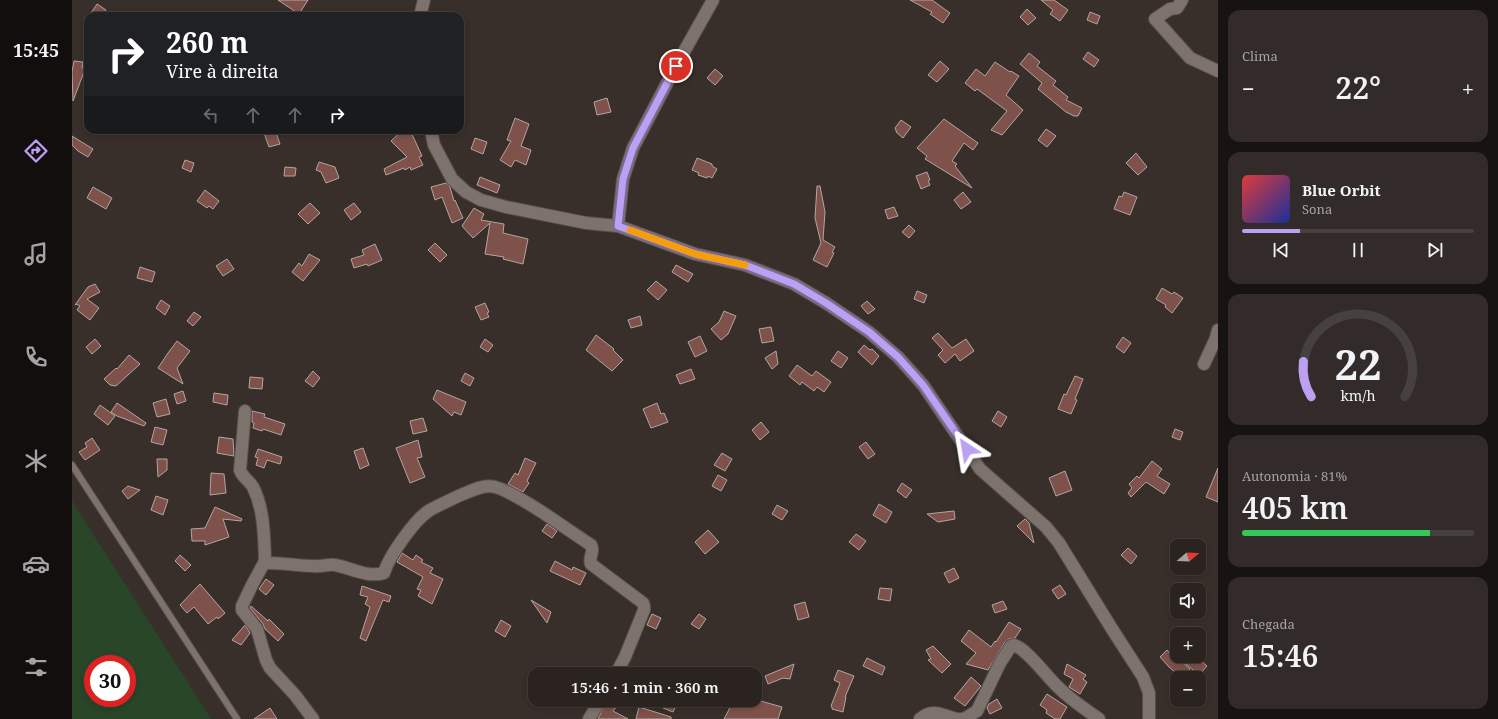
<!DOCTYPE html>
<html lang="pt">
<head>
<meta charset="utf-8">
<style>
	body { margin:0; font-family:"Noto Serif",serif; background:#322b29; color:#f1f3f6; height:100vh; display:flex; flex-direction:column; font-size:15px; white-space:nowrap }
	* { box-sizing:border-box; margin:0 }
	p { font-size:13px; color:#a5a4a5 }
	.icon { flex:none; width:22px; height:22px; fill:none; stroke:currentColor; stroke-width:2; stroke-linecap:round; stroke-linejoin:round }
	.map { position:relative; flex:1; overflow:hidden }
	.sheet { display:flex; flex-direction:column; gap:10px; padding:10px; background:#171312; width:280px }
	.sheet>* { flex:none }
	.guide { position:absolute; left:12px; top:12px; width:380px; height:122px; border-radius:12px; box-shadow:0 2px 6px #0003,0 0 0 1px #46403e; background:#202124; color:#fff; overflow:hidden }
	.needle { width:26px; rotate:71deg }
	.fabs { position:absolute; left:1098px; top:539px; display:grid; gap:8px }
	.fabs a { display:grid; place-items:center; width:36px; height:36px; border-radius:8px; background:#2a2320; box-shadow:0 2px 6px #0003,0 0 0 1px #46403e; font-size:20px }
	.speed { position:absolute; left:12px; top:655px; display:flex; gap:8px; font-size:20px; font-weight:700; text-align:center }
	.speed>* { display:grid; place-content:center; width:52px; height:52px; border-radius:50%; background:#2a2320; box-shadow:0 2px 6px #0003,0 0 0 1px #46403e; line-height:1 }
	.speed .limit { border:6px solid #d22; background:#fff; color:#111 }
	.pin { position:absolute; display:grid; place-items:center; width:34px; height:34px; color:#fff; margin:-17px; border:2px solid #fff; border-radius:50%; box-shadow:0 1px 4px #0007 }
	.me { position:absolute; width:44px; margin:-22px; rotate:327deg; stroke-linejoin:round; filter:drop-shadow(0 0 3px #0008) }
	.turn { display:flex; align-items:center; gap:14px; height:84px; padding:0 16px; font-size:18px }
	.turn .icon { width:52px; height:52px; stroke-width:2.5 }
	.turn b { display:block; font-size:28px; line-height:34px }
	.lanes { display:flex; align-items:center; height:38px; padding:0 16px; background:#0003; justify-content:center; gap:20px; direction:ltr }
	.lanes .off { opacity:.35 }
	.big { font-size:30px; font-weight:600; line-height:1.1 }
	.sheet .card { flex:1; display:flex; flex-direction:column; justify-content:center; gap:6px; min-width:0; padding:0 14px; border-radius:12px; background:#322b29 }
	.sheet .dial { align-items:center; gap:0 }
	.dial svg { height:104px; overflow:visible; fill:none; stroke:#46403e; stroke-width:7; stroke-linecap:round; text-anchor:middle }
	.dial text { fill:#f1f3f6; stroke:none }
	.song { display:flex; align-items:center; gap:12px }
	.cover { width:48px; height:48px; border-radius:6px; background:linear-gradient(135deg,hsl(0 70% 55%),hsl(230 70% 35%)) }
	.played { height:4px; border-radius:2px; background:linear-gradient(90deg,#bca0f2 25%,#46403e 25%) }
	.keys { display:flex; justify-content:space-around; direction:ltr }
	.heat { display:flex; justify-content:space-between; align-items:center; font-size:22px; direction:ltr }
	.charge { height:6px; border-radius:3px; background:linear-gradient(90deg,#34c759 81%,#46403e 0) }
	.trip { position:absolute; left:456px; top:667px; width:234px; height:40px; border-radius:12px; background:#2a2320; box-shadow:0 2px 6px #0003,0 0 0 1px #46403e; font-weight:600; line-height:40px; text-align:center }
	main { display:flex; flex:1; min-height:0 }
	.dock { display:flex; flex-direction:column; width:72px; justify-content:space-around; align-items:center; background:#110e0d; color:#a5a4a5 }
	.dock .icon { width:28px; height:28px }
	.dock .selected { color:#bca0f2 }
	.dock b { font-size:18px; color:#f1f3f6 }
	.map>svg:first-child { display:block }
	.green { fill:#294628; fill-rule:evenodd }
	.building { fill:#7e524a; stroke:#b3a5a2 }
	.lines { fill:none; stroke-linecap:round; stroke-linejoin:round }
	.service-casing { stroke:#564e4a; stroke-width:8 }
	.minor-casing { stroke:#564e4a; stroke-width:14 }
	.service { stroke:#7d726c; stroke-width:6 }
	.minor { stroke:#7d726c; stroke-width:12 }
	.route-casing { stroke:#7a689d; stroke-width:10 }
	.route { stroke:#bca0f2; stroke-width:7 }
	.slow { stroke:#f59e0b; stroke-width:7 }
</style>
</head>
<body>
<main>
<nav class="dock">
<b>15:45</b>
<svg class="icon selected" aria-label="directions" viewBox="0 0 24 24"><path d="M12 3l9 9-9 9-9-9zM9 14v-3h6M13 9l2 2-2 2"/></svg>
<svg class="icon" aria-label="music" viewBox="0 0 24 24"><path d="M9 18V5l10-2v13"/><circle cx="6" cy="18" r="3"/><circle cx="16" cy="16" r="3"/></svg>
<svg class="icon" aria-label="phone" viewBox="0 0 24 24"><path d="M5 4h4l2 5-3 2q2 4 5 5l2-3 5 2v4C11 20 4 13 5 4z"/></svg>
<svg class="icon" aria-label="climate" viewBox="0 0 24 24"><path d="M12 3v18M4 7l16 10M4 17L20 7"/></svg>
<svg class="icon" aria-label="car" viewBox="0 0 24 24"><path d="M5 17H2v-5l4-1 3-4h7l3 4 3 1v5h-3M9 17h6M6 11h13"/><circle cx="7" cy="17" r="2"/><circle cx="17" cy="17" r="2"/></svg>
<svg class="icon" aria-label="filters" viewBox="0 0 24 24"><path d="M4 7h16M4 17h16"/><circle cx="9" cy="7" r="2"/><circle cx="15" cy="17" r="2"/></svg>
</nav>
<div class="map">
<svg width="1146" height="719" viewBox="0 0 1146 719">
	<rect width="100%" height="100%" fill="#382f2a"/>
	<path class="green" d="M0 501 139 719H0ZM21 664H55V698H21Z"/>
	<path class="building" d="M206 0H236L227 14Z
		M838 0H860L878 13 871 23 858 14 860 12Z
		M969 0H982L996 10 988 21 978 14 981 10Z
		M25 4 34 10 30 16H17Z
		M955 9 964 18 956 25 948 17Z
		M1018 12 1028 16 1025 24 1015 20Z
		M1016 52 1027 60 1022 67 1011 59Z
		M957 53 968 62 965 66 984 81 981 85 996 97 994 100 1010 108 1006 116H1002L994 112 966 89 970 83 948 64Z
		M2 61 11 62 10 68 13 69 1 101 0 72Z
		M868 61 877 69 865 82 856 75Z
		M923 62 938 72 939 71 947 76 934 95 951 110 930 135 919 130 935 111 905 89 903 91 893 83 904 69 913 76Z
		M643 69 651 76 643 85 635 78Z
		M535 98 539 112 525 115 522 102Z
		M443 118 457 124 449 146 459 150 454 165 443 160 439 167 428 160 439 141 435 140Z
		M872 119 906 143 901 150 892 143 880 161 885 164 883 166 900 188 853 159 855 156 845 148Z
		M829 120 839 127 831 138 825 133 823 128Z
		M974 129 984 136 975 147 966 140Z
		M200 130H203L208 144 197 147 192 133Z
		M331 130H338L350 156 347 157 351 165 339 170 338 167 333 170 332 168 314 175 312 169 335 157 319 141Z
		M0 136 21 149 16 157 6 151 0 145Z
		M403 138 415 142 411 154 399 149Z
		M1064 153 1075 167 1066 175 1054 163Z
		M625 158 640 164V166L645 169 640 178 636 176 635 178 626 175 627 173 620 170Z
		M113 160 122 163 119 172 110 168Z
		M247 162 263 167 267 178 254 183 249 172 244 170Z
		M213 167 224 168 223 176H212Z
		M855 172 858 180 856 181 858 185 849 189 844 176Z
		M408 177 428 185 425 193 405 185Z
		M374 183 378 187 382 201 383 200 391 218 380 223 370 197 363 200 359 187Z
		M745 186H748L753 212 751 240 763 247 760 252 762 253 755 267 741 260 749 243 743 218Z
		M21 187 40 198 34 209 15 198Z
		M133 190 147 201 141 209 137 206 135 208 125 201Z
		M891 192 899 202 889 209 882 200Z
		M1052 192 1065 197 1058 215 1042 209 1047 196 1050 197Z
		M238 203 248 213 236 224 226 214Z
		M282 203 289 212 279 220 272 210Z
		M822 207 826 216 816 219 813 210Z
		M402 208 412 214 409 220 432 224 431 233 456 239 451 264 431 259 432 257 413 254 418 223 401 238 390 226Z
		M837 225 843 231 837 238 830 232Z
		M363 243 375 255 368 262 356 250Z
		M303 244 310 260 296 266 295 264 282 268 279 259 292 255 290 250Z
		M237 254 248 260 231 281 220 272 227 263 230 266Z
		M155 259 162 269 151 276 144 266Z
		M604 265 621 274 616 282 600 272Z
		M68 267 83 272 80 282 65 278Z
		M584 281 595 290 586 300 575 290Z
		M23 284 28 292 15 299 27 308 18 320 5 310 8 306 4 304 3 305 16 287Z
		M1090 288 1100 294 1102 292 1111 298 1100 313 1093 307 1094 305 1084 299Z
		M845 291 855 295 852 303 842 299Z
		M89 300 98 306 93 315 84 308Z
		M795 301 803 309 796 314 789 306Z
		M413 303 417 312 415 313 417 317 409 320 403 307Z
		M652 311 664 316 656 334 649 340 639 329 647 322Z
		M122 312 129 317 121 326 115 321Z
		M568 316 570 325 559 328 556 320Z
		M699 327 702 341 690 343 687 329Z
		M866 333 880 348 894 339 902 351 888 361 883 354 873 363 866 355 871 350 860 338Z
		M524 335 542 349 541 350 551 360 540 371 514 350Z
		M628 336 635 351 623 357 616 342Z
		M1051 337 1059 343 1052 353 1044 347Z
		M23 339 29 346 20 354 14 347Z
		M413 339 421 345 416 352 408 347Z
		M105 341 118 351 105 368 111 384 86 368 96 353Z
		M792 345 798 350 800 349 807 356 800 365 786 352Z
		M704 351 706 364 700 369 693 358Z
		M766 351 776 358 769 368 759 361Z
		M57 355 68 364 44 386 38 385 32 379 44 368 45 369Z
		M725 365 740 376 744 371 759 382 752 392 745 387 742 391 730 382 728 385 717 376Z
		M619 369 623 379 608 384 604 375Z
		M241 371 248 378 241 387 233 381Z
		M393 373 402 378 398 386 389 381Z
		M1003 376 1011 379 1003 399 1005 400 999 414 986 409 992 394 994 395Z
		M178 377 191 378 190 389 177 388Z
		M365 390 394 402 389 415 382 412 380 416 361 399Z
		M111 391 114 401 105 404 102 394Z
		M142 393 156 395 155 405 141 402Z
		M94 399 98 414 85 417 81 403Z
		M45 403 74 423 72 426 45 416 39 412Z
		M585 403 589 414 592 413 596 422 579 428 571 409Z
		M28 405 43 416 36 425 22 414Z
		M180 411 193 414 192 417 213 424 209 435 191 429 190 431 181 428 182 423 180 422Z
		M926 411 935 417 929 427 920 421Z
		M351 418 355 431 341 434 338 421Z
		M689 422 697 432 688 440 680 430Z
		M83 427 95 430 91 445 79 442Z
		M1103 429 1111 432 1108 440 1100 437Z
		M147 437 161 439 162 456 145 453Z
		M20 438 28 450 13 460 7 452 15 447 13 443Z
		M346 440 350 457 345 458 353 477 338 483 324 448Z
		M794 442 803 454 796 459 787 447Z
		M291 448 297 465 288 469 282 451Z
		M186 449 210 457 208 464 195 460 192 468 184 465 186 458 183 457Z
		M650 453 660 459 653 471 642 465Z
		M453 458 464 463 455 481 457 483 451 492 436 484 443 473 446 475Z
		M85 459H95V470L86 477Z
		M1080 461 1090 469 1085 476 1098 484 1092 494 1074 482 1059 497 1056 493 1060 488 1057 484 1065 476 1067 478Z
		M1146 468V502L1134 497Z
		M993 471 1000 490 984 496 977 478Z
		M139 473 152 474 154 493 138 495Z
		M646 475 655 480 649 491 640 486Z
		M830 483 840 490 834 498 825 491Z
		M56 486 68 490 56 499 50 491Z
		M84 496 96 500 91 515 79 510Z
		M807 504 820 512 814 523 801 515Z
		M705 505 716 511 710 520 700 514Z
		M143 507 170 519 169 521 151 519 157 537 133 545V541H120L119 529 133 528Z
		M882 511 883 519 866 522 855 514Z
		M953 519 957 523 962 543 945 526Z
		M475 524 485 531 480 538 470 531Z
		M636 530 647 542 633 554 623 542Z
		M784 534 794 541 787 550 777 542Z
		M1056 548 1065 556 1059 564 1049 555Z
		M330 553 341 560 344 555 351 560 349 562 361 568 358 573 371 579 360 604 346 596 349 590 345 589 351 577 325 562Z
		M108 555 119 565 113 571 103 561Z
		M483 561 500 570 501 567 514 573 508 585 478 571Z
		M882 568 887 578 877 583 872 573Z
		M194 579 202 585 194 595 187 589Z
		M128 584 153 613 146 619 145 617 136 624 122 607 115 613 108 605Z
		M988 585 994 594 986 599 980 590Z
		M290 586 319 596 317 602 311 600 294 641 288 638 298 607 293 604 296 597 288 595Z
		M808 588 820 589 818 601 806 599Z
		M459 600 479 612 475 623Z
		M931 601 935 609 923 613 920 605Z
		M733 602 737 617 726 620 722 605Z
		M179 606 196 621 197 619 212 634 206 641 193 629 191 624 178 608Z
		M580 614 589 618 584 629 575 625Z
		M627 614 634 619 627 629 619 624Z
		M429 620 439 626 433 637 423 631Z
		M937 622 949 629 943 638 937 639 933 642 916 670 894 664 904 653 889 641 897 630 919 647 923 641 924 642Z
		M173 625 178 633 169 645 160 640Z
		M861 646 879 664 870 673 856 660 859 659 854 650Z
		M1095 650 1105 661 1107 659 1118 669 1110 678 1097 667 1088 657Z
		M1119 656H1123L1135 666 1127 675 1113 663Z
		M795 658 813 667 810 675 791 666Z
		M722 664 718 679 711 678 696 684 693 676Z
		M995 664 1014 675 1011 679 1015 682 1008 694 997 687 1001 679 992 674Z
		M766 670 782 676 773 697H774L771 712 760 709V707L759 706 768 683 762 680Z
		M899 677 909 686 893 706 882 698Z
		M975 694 995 707 988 719H983L974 713 975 710 968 705Z
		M925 699 930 708 918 714 915 708 917 704Z
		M535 700H538L546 705 541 711 556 719H526Z
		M594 700 605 704 601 712 591 708Z
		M662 700H685L710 707 706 719H652Z
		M567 707 599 717V719H564Z
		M198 708 205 719H182Z"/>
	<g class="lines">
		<defs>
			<path id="service" d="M0 465 165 719"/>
			<path id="minor" d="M1110 0 1105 8 1098 9 1083 19 1118 58 1146 71
				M348 16 352 0
				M359 130 362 145 380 179 394 192 409 200 434 207 514 223 546 226 623 254 673 265 722 284 754 303 797 332 826 357 851 385 908 469 974 527 987 543 1040 629 1071 677 1077 693V719
				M546 226 551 179 561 148 604 66 641 0
				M1132 364 1144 338 1146 330
				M173 411 168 470C170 477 177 480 181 487 192 509 192 535 193 559L192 563 180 585 170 606V610L185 629 194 660 198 668 223 695 241 719
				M192 563C209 562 225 566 242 566 249 567 256 564 263 565 279 568 296 578 312 573 317 556 343 519 358 510 369 504 380 499 391 494 401 490 413 484 423 487 431 489 438 493 445 497 471 511 494 529 519 545 523 552 516 558 519 564L571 603 572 606V610L553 657 544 674
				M517 719 528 700
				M848 719C861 707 871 716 885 719
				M888 719H892L905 711 928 663 939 646 942 645C955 649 976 678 987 688 999 700 1013 709 1027 719"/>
		</defs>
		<use href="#service" class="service-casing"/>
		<use href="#minor" class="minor-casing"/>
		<use href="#service" class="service"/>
		<use href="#minor" class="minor"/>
	</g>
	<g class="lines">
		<defs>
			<path id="route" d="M604 66 561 148 551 179 546 226 623 254 673 265 722 284 754 303 797 332 826 357 851 385 895 449"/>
		</defs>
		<use href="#route" class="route-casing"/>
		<use href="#route" class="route"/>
		<path class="slow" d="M558 230 623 254 673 265"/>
	</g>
</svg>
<div class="fabs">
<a><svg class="needle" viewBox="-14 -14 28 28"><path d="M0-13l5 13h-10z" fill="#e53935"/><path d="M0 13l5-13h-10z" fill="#a5a4a5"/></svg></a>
<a><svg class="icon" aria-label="sound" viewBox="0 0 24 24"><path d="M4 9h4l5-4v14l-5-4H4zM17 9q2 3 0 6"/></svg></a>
<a>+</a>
<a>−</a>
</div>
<div class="speed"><div class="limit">30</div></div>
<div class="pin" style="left:604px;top:66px;background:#d93025"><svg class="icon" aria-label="arrive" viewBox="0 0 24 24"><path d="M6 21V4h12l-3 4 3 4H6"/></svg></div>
<svg class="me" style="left:895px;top:449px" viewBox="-20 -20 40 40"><path d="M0-17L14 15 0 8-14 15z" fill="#bca0f2" stroke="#fff" stroke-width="4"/></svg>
<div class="trip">15:46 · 1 min · 360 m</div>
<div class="guide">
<div class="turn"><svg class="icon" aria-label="right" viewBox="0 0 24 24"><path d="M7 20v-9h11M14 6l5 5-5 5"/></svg><div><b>260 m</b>Vire à direita</div></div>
<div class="lanes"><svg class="icon off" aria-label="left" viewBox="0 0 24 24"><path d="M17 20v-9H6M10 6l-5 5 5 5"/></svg><svg class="icon off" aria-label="ahead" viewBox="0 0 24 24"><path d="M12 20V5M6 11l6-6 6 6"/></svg><svg class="icon off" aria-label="ahead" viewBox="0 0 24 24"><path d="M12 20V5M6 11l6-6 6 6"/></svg><svg class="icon" aria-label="right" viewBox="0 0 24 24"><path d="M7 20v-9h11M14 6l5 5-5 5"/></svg></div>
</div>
</div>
<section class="sheet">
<div class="card"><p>Clima</p>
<div class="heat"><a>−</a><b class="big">22°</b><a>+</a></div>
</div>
<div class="card">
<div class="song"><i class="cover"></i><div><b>Blue Orbit</b><p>Sona</p></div></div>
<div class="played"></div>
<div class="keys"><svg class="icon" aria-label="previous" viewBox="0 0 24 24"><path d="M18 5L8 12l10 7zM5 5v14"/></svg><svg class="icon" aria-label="pause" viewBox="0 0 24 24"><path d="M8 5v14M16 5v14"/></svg><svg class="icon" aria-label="next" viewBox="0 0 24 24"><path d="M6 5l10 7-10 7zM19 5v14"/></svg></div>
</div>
<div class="card dial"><svg viewBox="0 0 100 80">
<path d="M14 69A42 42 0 1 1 86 69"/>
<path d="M14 69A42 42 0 0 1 8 42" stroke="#bca0f2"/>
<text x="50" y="56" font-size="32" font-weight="700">22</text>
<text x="50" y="72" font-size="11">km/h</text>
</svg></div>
<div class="card"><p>Autonomia · 81%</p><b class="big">405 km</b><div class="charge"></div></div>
<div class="card"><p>Chegada</p><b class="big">15:46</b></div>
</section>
</main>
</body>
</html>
